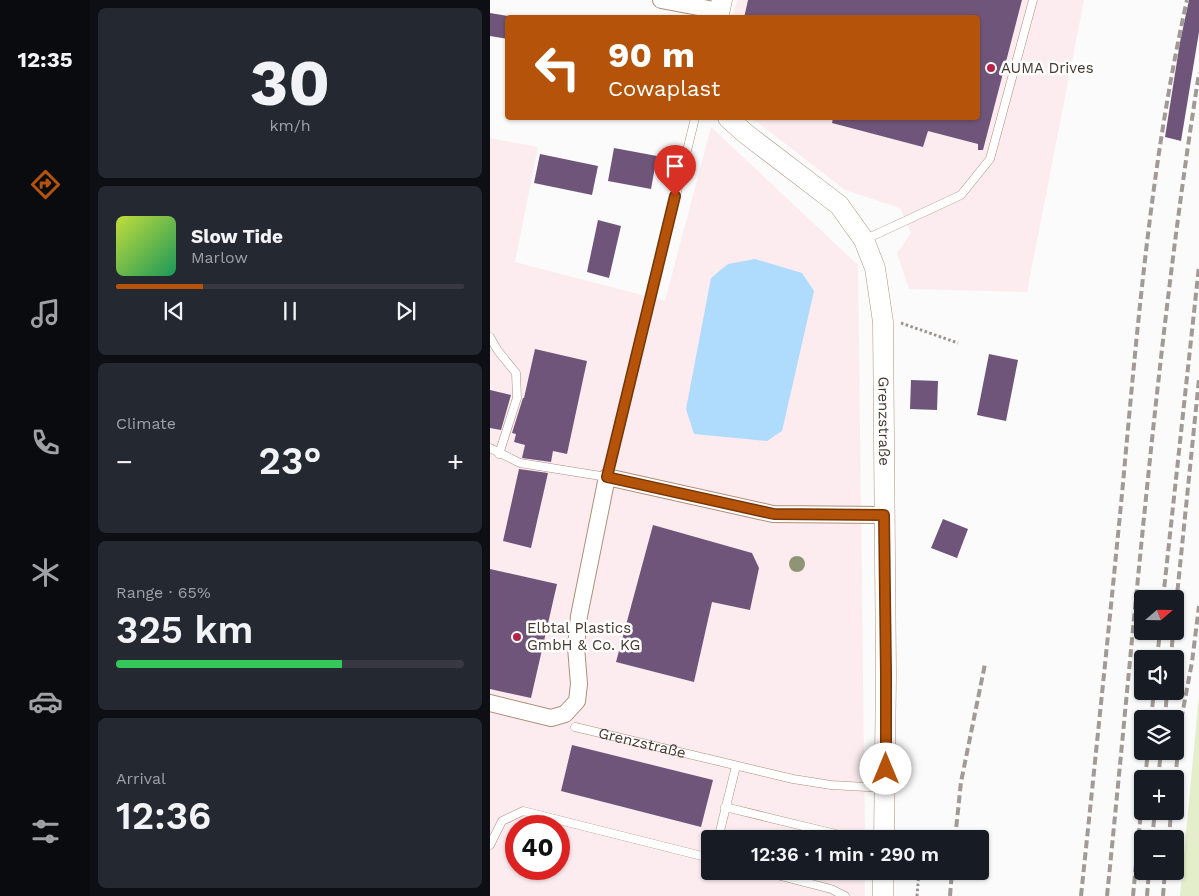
<!DOCTYPE html>
<html lang="en">
<head>
<meta charset="utf-8">
<style>
	body { margin:0; font-family:"Work Sans",sans-serif; background:#242831; color:#f1f3f6; height:100vh; display:flex; flex-direction:column; font-size:19px; white-space:nowrap }
	* { box-sizing:border-box; margin:0 }
	p { font-size:16px; color:#9ea1a6 }
	.icon { flex:none; width:28px; height:28px; fill:none; stroke:currentColor; stroke-width:2; stroke-linecap:round; stroke-linejoin:round }
	.map { position:relative; flex:1; overflow:hidden }
	.panel { display:flex; flex-direction:column; gap:8px; padding:8px; background:#0d0f14; width:400px }
	.panel>* { flex:none }
	.banner { position:absolute; left:15px; top:15px; width:475px; height:105px; border-radius:5px; box-shadow:0 1px 4px #0004; background:#b45309; color:#fff; overflow:hidden }
	.needle { width:32px; rotate:70deg }
	.fabs { position:absolute; left:644px; top:590px; display:grid; gap:10px }
	.fabs a { display:grid; place-items:center; width:50px; height:50px; border-radius:5px; background:#171b24; box-shadow:0 1px 4px #0004; font-size:25px }
	.speed { position:absolute; left:15px; top:815px; display:flex; gap:10px; font-size:25px; font-weight:700; text-align:center }
	.speed>* { display:grid; place-content:center; width:65px; height:65px; border-radius:50%; background:#171b24; box-shadow:0 1px 4px #0004; line-height:1 }
	.speed .limit { border:8px solid #d22; background:#fff; color:#111 }
	.pin { position:absolute; display:grid; place-items:center; width:42px; height:42px; color:#fff; margin:-51px -21px; border-radius:50% 50% 50% 0; rotate:-45deg; box-shadow:0 0 5px #0007 }
	.pin .icon { rotate:45deg }
	.me { position:absolute; width:55px; margin:-28px; rotate:0deg; stroke-linejoin:round; filter:drop-shadow(0 0 4px #0008) }
	.turn { display:flex; align-items:center; gap:18px; height:105px; padding:0 20px; font-size:22px }
	.turn .icon { width:65px; height:65px; stroke-width:2.5 }
	.turn b { display:block; font-size:35px; line-height:42px }
	.big { font-size:38px; font-weight:600; line-height:1.1 }
	.panel .card { flex:1; display:flex; flex-direction:column; justify-content:center; gap:8px; min-width:0; padding:0 18px; border-radius:8px; background:#242831 }
	.panel .dial { align-items:center; gap:0 }
	.dial b { font-size:65px; line-height:1 }
	.song { display:flex; align-items:center; gap:15px }
	.cover { width:60px; height:60px; border-radius:8px; background:linear-gradient(135deg,hsl(70 70% 55%),hsl(150 70% 35%)) }
	.played { height:5px; border-radius:2px; background:linear-gradient(90deg,#b45309 25%,#363941 25%) }
	.keys { display:flex; justify-content:space-around; direction:ltr }
	.heat { display:flex; justify-content:space-between; align-items:center; font-size:28px; direction:ltr }
	.charge { height:8px; border-radius:4px; background:linear-gradient(90deg,#34c759 65%,#363941 0) }
	.trip { position:absolute; left:211px; top:830px; width:288px; height:50px; border-radius:5px; background:#171b24; box-shadow:0 1px 4px #0004; font-weight:600; line-height:50px; text-align:center }
	main { display:flex; flex:1; min-height:0 }
	.dock { display:flex; flex-direction:column; width:90px; justify-content:space-around; align-items:center; background:#090b0e; color:#9ea1a6 }
	.dock .icon { width:35px; height:35px }
	.dock .current { color:#b45309 }
	.dock b { font-size:22px; color:#f1f3f6 }
	.map>svg:first-child { display:block }
	.industrial { fill:#fcecf0; fill-rule:evenodd }
	.green { fill:#e5eecb }
	.water { fill:#afdbfd }
	.building { fill:#70557a }
	.lines { fill:none; stroke-linecap:round; stroke-linejoin:round }
	.service-casing { stroke:#ae8f7a; stroke-width:9 }
	.minor-casing { stroke:#ae8f7a; stroke-width:18 }
	.tertiary-casing { stroke:#ae8f7a; stroke-width:21 }
	.path { stroke:#99928e; stroke-width:3; stroke-dasharray:2.5 2.5; stroke-linecap:butt }
	.service { stroke:#fff; stroke-width:8 }
	.minor { stroke:#fff; stroke-width:16 }
	.tertiary { stroke:#fff; stroke-width:20 }
	.rail { stroke:#a19a96; stroke-width:4; stroke-dasharray:8 4; stroke-linecap:butt }
	.tree { fill:#8f9475 }
	.route-casing { stroke:#753606; stroke-width:12 }
	.route { stroke:#b45309; stroke-width:9 }
	.poi-dot { fill:#b52448; stroke:#fff; stroke-width:2 }
	.labels { text-anchor:middle; stroke-width:5; stroke-linejoin:round; paint-order:stroke }
	.poi-label { font-size:15px; fill:#45382f; stroke:#fff; text-anchor:start }
	.street-label { font-size:15px; fill:#45382f; stroke:#fff }
</style>
</head>
<body>
<main>
<nav class="dock">
<b>12:35</b>
<svg class="icon current" aria-label="directions" viewBox="0 0 24 24"><path d="M12 3l9 9-9 9-9-9zM9 14v-3h6M13 9l2 2-2 2"/></svg>
<svg class="icon" aria-label="music" viewBox="0 0 24 24"><path d="M9 18V5l10-2v13"/><circle cx="6" cy="18" r="3"/><circle cx="16" cy="16" r="3"/></svg>
<svg class="icon" aria-label="phone" viewBox="0 0 24 24"><path d="M5 4h4l2 5-3 2q2 4 5 5l2-3 5 2v4C11 20 4 13 5 4z"/></svg>
<svg class="icon" aria-label="climate" viewBox="0 0 24 24"><path d="M12 3v18M4 7l16 10M4 17L20 7"/></svg>
<svg class="icon" aria-label="car" viewBox="0 0 24 24"><path d="M5 17H2v-5l4-1 3-4h7l3 4 3 1v5h-3M9 17h6M6 11h13"/><circle cx="7" cy="17" r="2"/><circle cx="17" cy="17" r="2"/></svg>
<svg class="icon" aria-label="filters" viewBox="0 0 24 24"><path d="M4 7h16M4 17h16"/><circle cx="9" cy="7" r="2"/><circle cx="15" cy="17" r="2"/></svg>
</nav>
<section class="panel">
<div class="card dial"><b>30</b><p>km/h</p></div>
<div class="card">
<div class="song"><i class="cover"></i><div><b>Slow Tide</b><p>Marlow</p></div></div>
<div class="played"></div>
<div class="keys"><svg class="icon" aria-label="previous" viewBox="0 0 24 24"><path d="M18 5L8 12l10 7zM5 5v14"/></svg><svg class="icon" aria-label="pause" viewBox="0 0 24 24"><path d="M8 5v14M16 5v14"/></svg><svg class="icon" aria-label="next" viewBox="0 0 24 24"><path d="M6 5l10 7-10 7zM19 5v14"/></svg></div>
</div>
<div class="card"><p>Climate</p>
<div class="heat"><a>−</a><b class="big">23°</b><a>+</a></div>
</div>
<div class="card"><p>Range · 65%</p><b class="big">325 km</b><div class="charge"></div></div>
<div class="card"><p>Arrival</p><b class="big">12:36</b></div>
</section>
<div class="map">
<svg width="709" height="896" viewBox="0 0 709 896">
	<rect width="100%" height="100%" fill="#fbfbfb"/>
	<path class="industrial" d="M247 0H594L537 292 419 289 407 253 421 233 410 208 355 190 262 118H488V18H242Z
		M221 127 368 265 375 839H220V871H375V896H0V138L48 147 25 262 175 301ZM26 826H69V869H26Z"/>
	<path class="green" d="M709 695V896H690Z"/>
	<path class="water" d="M265 259 312 273 324 291 292 431 277 441 204 434 196 409 221 278 238 264Z"/>
	<path class="building" d="M258 0H532L493 150H488V144L438 131 433 147 342 123 343 118H488V18H254Z
		M699 0H709V32L691 141 675 137 690 42Z
		M0 13 18 16V39L0 36Z
		M124 148 167 156 161 189 118 181Z
		M50 154 108 166 102 195 44 183Z
		M108 220 131 226 119 278 97 272Z
		M45 349 97 361 77 454 63 451 61 462 32 458 35 445 24 442 26 434 22 433 33 398H34Z
		M499 354 528 360 516 421 487 415Z
		M421 380 448 381 447 410 420 409Z
		M0 390 21 395 11 430 0 428Z
		M29 469 58 473 41 548 13 541Z
		M453 519 478 529 467 558 441 548Z
		M163 525 262 553 269 568 260 610 222 602 204 682 126 662Z
		M0 569 67 584 41 698 0 689Z
		M82 745 223 780 211 827 71 791Z"/>
	<g class="lines">
		<defs>
			<g id="service">
				<path d="M374 240 471 195 500 159 543 0"/>
				<path d="M0 337 8 351 26 373 27 398 9 454"/>
				<path d="M0 448 30 463 117 477 205 118"/>
				<path id="s1" d="M85 727 303 779 341 785 394 788"/>
				<path d="M235 807 350 835"/>
				<path d="M228 839 246 766"/>
				<path d="M0 845 12 821 33 811 220 858"/>
				<path d="M272 871 341 889 355 896"/>
			</g>
			<path id="minor" d="M171 0 229 11
				M0 703 61 718 75 714 87 701 89 684 86 647 89 616 117 477 283 514 394 515"/>
			<g id="tertiary">
				<path d="M228 18 232 0"/>
				<path id="s2" d="M238 118 256 134 349 205 374 240 385 268 393 322 396 674 394 839"/>
				<path d="M393 896V871"/>
			</g>
		</defs>
		<use href="#service" class="service-casing"/>
		<use href="#minor" class="minor-casing"/>
		<use href="#tertiary" class="tertiary-casing"/>
		<path class="path" d="M411 323 468 343
			M427 896 429 871"/>
		<use href="#service" class="service"/>
		<use href="#minor" class="minor"/>
		<use href="#tertiary" class="tertiary"/>
		<path class="rail" d="M673 599 709 266
			M685 615 709 379
			M667 659 670 631
			M681 659 683 631
			M661 719 664 691
			M675 719 677 691
			M655 779 658 751
			M668 779 671 751
			M685 779 692 715 702 662 709 606
			M465 839 471 782 495 664
			M662 839 665 811
			M679 839 681 811
			M460 896 462 871
			M591 896C605 762 619 628 632 494 647 331 661 160 697 0
			M617 896C645 622 666 346 709 73
			M643 896 652 801
			M657 896 659 871
			M673 896 675 871"/>
	</g>
	<circle class="tree" cx="307" cy="564" r="8"/>
	<g class="lines">
		<defs>
			<path id="route" d="M185 196 117 477 284 514 394 515 396 674V769"/>
		</defs>
		<use href="#route" class="route-casing"/>
		<use href="#route" class="route"/>
	</g>
	<g class="poi-dot">
		<circle cx="501" cy="68" r="5"/>
		<circle cx="27" cy="637" r="5"/>
	</g>
	<g class="labels">
		<g class="poi-label">
			<text x="511" y="73">AUMA Drives</text>
			<text x="37" y="633">Elbtal Plastics<tspan x="37" dy="17">GmbH &amp; Co. KG</tspan></text>
		</g>
		<g class="street-label">
			<text dy="5" stroke="none"><textPath href="#s2" startOffset="368">Grenzstraße</textPath></text>
			<text dy="5" stroke="none"><textPath href="#s1" startOffset="69">Grenzstraße</textPath></text>
		</g>
	</g>
</svg>
<div class="fabs">
<a><svg class="needle" viewBox="-14 -14 28 28"><path d="M0-13l5 13h-10z" fill="#e53935"/><path d="M0 13l5-13h-10z" fill="#9ea1a6"/></svg></a>
<a><svg class="icon" aria-label="sound" viewBox="0 0 24 24"><path d="M4 9h4l5-4v14l-5-4H4zM17 9q2 3 0 6"/></svg></a>
<a><svg class="icon" aria-label="layers" viewBox="0 0 24 24"><path d="M12 4l9 5-9 5-9-5zM3 14l9 5 9-5"/></svg></a>
<a>+</a>
<a>−</a>
</div>
<div class="speed"><div class="limit">40</div></div>
<div class="pin" style="left:185px;top:196px;background:#d93025"><svg class="icon" aria-label="arrive" viewBox="0 0 24 24"><path d="M6 21V4h12l-3 4 3 4H6"/></svg></div>
<svg class="me" style="left:396px;top:769px" viewBox="-20 -20 40 40"><circle r="19" fill="#fff"/><path d="M0-13L10 11 0 6-10 11z" fill="#b45309"/></svg>
<div class="trip">12:36 · 1 min · 290 m</div>
<div class="banner">
<div class="turn"><svg class="icon" aria-label="left" viewBox="0 0 24 24"><path d="M17 20v-9H6M10 6l-5 5 5 5"/></svg><div><b>90 m</b>Cowaplast</div></div>
</div>
</div>
</main>
</body>
</html>
